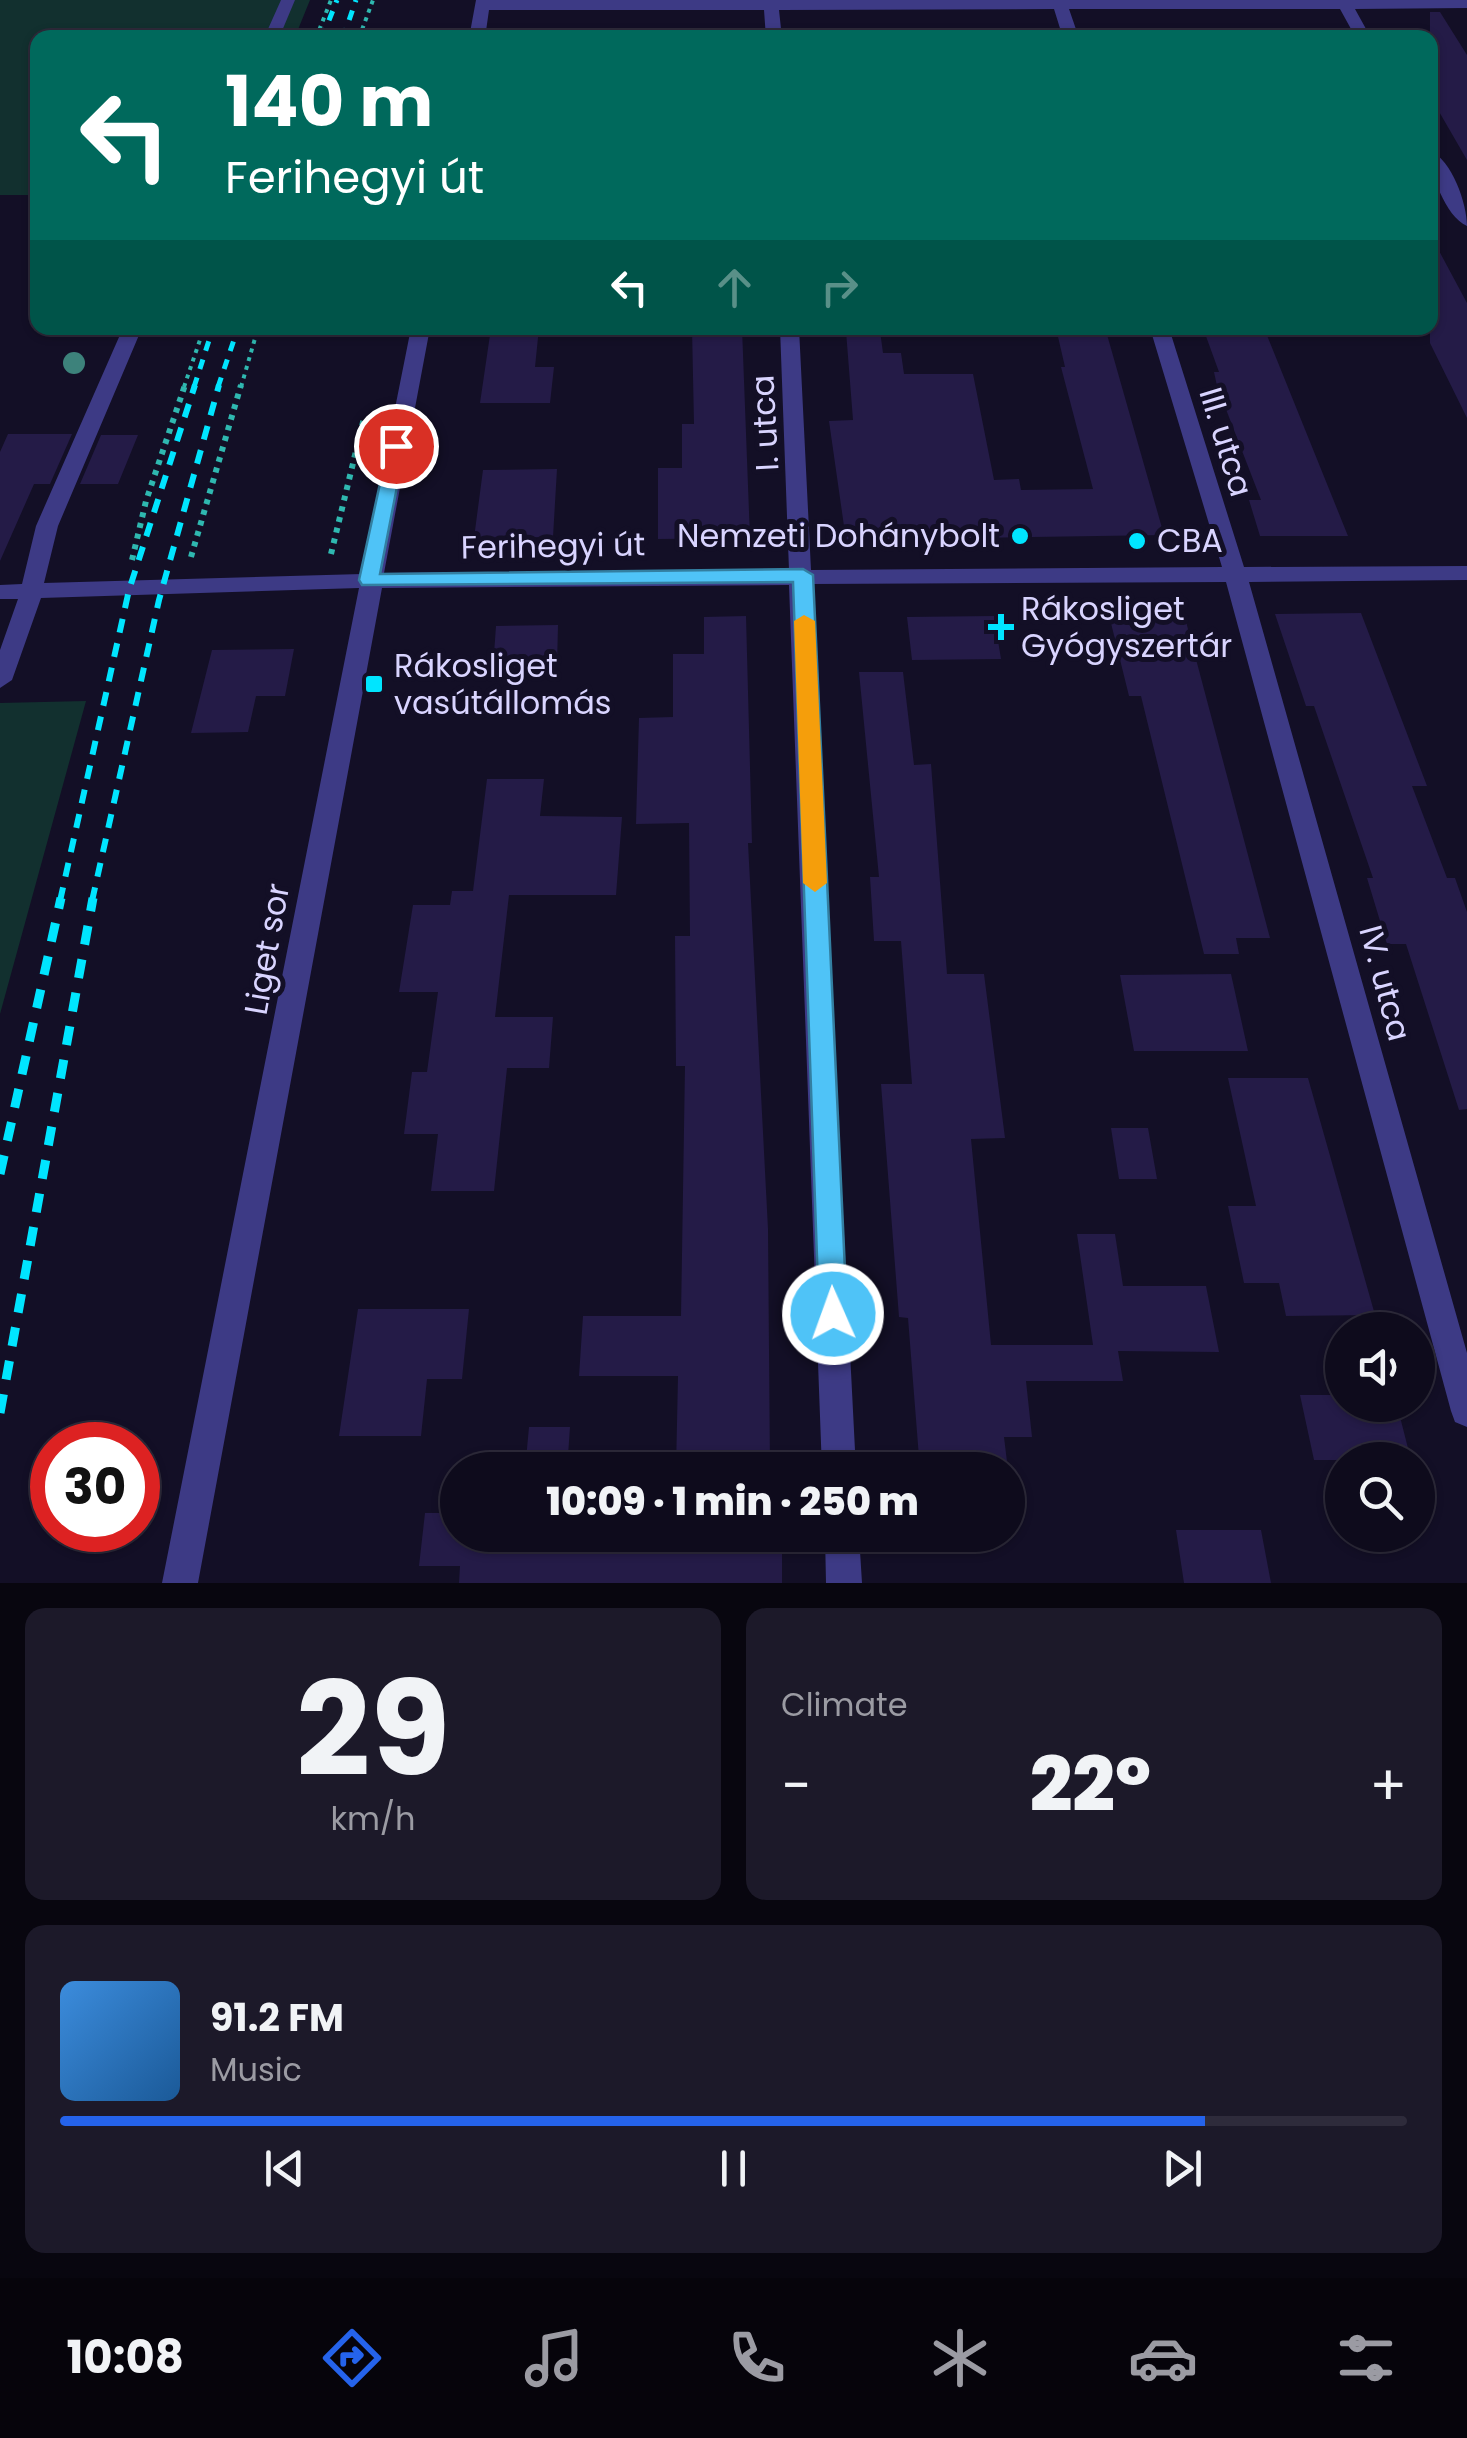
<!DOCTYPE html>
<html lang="en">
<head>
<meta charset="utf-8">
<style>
	body { margin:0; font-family:Poppins,sans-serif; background:#1c1929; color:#f1f3f6; height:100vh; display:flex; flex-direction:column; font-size:38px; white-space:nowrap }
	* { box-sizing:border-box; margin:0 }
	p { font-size:32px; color:#9b9ba3 }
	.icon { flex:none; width:55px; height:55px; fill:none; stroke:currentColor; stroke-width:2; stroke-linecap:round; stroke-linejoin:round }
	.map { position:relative; height:1583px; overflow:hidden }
	.panel { display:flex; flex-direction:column; gap:25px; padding:25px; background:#08060f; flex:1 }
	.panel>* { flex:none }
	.banner { position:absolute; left:30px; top:30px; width:1408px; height:305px; border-radius:20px; box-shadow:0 2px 8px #0004,0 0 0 2px #2e2b3b; background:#00695c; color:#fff; overflow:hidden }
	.controls { position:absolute; left:1325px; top:1312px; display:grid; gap:20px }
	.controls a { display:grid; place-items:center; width:110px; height:110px; border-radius:50%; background:#0e0b1c; box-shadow:0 2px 8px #0004,0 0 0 2px #2e2b3b; font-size:50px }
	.speed { position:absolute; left:30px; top:1422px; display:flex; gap:20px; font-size:50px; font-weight:700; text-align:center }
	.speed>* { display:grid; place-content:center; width:130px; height:130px; border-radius:50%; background:#0e0b1c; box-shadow:0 2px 8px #0004,0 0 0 2px #2e2b3b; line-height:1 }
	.speed .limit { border:15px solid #d22; background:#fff; color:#111 }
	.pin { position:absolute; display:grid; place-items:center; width:85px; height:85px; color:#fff; margin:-42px; border:5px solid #fff; border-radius:50%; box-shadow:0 2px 10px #0007 }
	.me { position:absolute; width:110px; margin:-55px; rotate:358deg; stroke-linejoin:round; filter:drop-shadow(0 0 8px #0008) }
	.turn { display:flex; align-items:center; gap:35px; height:210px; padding:0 30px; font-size:45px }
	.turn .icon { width:130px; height:130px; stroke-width:2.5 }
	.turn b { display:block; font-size:70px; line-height:85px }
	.lanes { display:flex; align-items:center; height:95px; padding:0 30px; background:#0003; justify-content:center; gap:50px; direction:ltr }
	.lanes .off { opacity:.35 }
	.big { font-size:75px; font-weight:800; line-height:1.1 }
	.panel .tile { flex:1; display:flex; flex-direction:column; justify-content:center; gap:15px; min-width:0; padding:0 35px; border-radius:20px; background:#1c1929 }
	.panel .dial { align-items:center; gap:0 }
	.dial b { font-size:130px; line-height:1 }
	.song { display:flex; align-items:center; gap:30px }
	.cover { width:120px; height:120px; border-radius:15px; background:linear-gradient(135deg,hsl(210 70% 55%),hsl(210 70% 35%)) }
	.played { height:10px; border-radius:5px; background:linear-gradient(90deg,#2563eb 85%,#2e2b3b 85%) }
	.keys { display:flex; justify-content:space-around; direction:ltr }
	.heat { display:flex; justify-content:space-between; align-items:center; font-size:55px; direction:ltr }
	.panel .tiles { flex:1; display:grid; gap:25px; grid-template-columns:1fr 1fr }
	.tile:last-child { grid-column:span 2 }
	.trip { position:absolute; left:440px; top:1452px; width:585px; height:100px; border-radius:50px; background:#0e0b1c; box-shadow:0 2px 8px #0004,0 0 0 2px #2e2b3b; font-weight:800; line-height:100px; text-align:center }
	.menu { display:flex; height:160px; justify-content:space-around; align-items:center; background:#06040b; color:#9b9ba3 }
	.menu .icon { width:70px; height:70px }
	.menu .current { color:#2563eb }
	.menu b { font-size:45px; color:#f1f3f6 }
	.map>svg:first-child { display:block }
	.green { fill:#12302f }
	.building { fill:#241b47 }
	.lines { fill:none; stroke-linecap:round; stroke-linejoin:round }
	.path-far1 { stroke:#2fb8b0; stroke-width:4; stroke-dasharray:4 5; stroke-linecap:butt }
	.path { stroke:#2fb8b0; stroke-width:6; stroke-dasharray:5 6; stroke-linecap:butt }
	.minor { fill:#3d3a85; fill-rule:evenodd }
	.rail-far2 { stroke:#00e5ff; stroke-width:5; stroke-dasharray:10 9; stroke-linecap:butt }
	.rail-far1 { stroke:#00e5ff; stroke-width:6; stroke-dasharray:14 11; stroke-linecap:butt }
	.rail { stroke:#00e5ff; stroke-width:9; stroke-dasharray:19 15; stroke-linecap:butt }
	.tree { fill:#3d827b }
	.route { fill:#4fc3f7; stroke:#337fa1; stroke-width:2.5 }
	.slow { fill:#f59e0b }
	.poi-dot { fill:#00e5ff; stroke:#130f26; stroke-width:4 }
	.labels { text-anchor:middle; stroke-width:10; stroke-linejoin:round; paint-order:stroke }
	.street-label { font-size:32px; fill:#d9d4ff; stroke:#130f26 }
	.poi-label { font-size:32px; fill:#d9d4ff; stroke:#130f26; text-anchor:start }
</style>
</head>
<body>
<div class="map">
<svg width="1467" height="1583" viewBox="0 0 1467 1583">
	<rect width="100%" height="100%" fill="#130f26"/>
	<path class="green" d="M0 0H310L295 37 38 38 37 195H0Z
		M86 701 0 1014V703Z"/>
	<path class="building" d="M1430 12H1440L1467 55V160L1430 96Z
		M1430 234 1467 303V418L1430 343Z
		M491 328H539L535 367H554L550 403H480Z
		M692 328H742L750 538 658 539V468H682V424H694Z
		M1056 328 1106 331 1164 535 846 540 829 421 853 420 846 331H880L883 353H901L904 374H973L994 480 1019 479 1021 490 1093 489 1061 367H1065Z
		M1203 328H1264L1348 536H1260L1249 500H1261L1217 386 1214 372H1219Z
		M8 434H72L50 484H34L0 561V452Z
		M101 435H138L118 484H80Z
		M557 469 553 537 474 538 483 470Z
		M1361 613 1427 786H1412L1447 878H1455L1467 912V1109L1459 1110 1406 944H1387L1367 878H1373L1314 706H1306L1275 614Z
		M1184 614 1270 938H1236L1239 954H1204L1141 696H1129L1109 615Z
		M746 616 752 843H748L768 1229 770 1470H676L678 1376H579L583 1316H681L685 1066H676L675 936H690L689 823 636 824 639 718 673 717V654H704V617Z
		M994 616 1001 659 912 660 907 617Z
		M558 625 557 666 493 668 496 626Z
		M294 649 285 696H256L248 732 191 733 212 650Z
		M859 672H903L914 765 931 764 947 974H984L1005 1138 971 1139 991 1345H1093L1077 1234H1115L1123 1286H1206L1219 1352 1118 1351 1123 1381H1026L1032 1437H1004L1008 1470H920L908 1318 899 1317 881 1084H912L901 941H874L870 877H879Z
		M487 779H544L540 816 622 817 616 895H509L495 1017H553L549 1068H507L494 1191H431L438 1134H404L412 1072H427L438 992H399L413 905H450L452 891H473Z
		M1231 974 1248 1051H1134L1120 975Z
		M1228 1078H1308L1375 1315 1286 1316 1279 1283H1244L1228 1206H1256Z
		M1111 1128H1148L1157 1179H1119Z
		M358 1309H469L462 1379H427L421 1436H339Z
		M1300 1395H1342V1405H1397L1411 1460H1314Z
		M529 1427H570L567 1470H525Z
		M425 1513H458V1535H782V1583H459L460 1566H419Z
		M1176 1530H1261L1271 1583H1184Z"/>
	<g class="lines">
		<path class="path-far1" d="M316 38 331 0
			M359 38 373 0
			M184 387 204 328
			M241 387 258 328"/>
		<path class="path" d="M331 554 364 418
			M191 557 241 385
			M132 560 146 501 185 385"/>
		<path class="minor" d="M281 0H295L279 38H264Z
			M476 0H1467V8L1355 9 1371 38H1356L1340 9H1069L1079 38H1063L1054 9 779 10 782 38H766L764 10H489L485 38H469Z
			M1430 150C1452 161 1467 203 1467 226 1445 216 1430 173 1430 150Z
			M123 328H142L58 526 44 583 362 574 411 328H430L384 573 789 570 780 328H799L811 570 1222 567 1150 328H1169L1244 567 1467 566V580L1249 582 1467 1353V1427L1455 1422 1451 1411 1226 582 811 584 856 1470H822L789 585 382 588 198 1583H162L359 588 41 598 12 680 0 688V650L18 599H0V585L22 584 36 526Z
			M825 1535H859L862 1583H826Z"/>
		<path class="rail-far2" d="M322 38 337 0
			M343 38 356 0
			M194 387 213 328
			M218 387 238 328"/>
		<path class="rail-far1" d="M60 901 129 590 195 385
			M92 901 159 600 219 385"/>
		<path class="rail" d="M0 1174 61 898
			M0 1413 93 898"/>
	</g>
	<circle class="tree" cx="74" cy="363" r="11"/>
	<path class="route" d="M389 442 405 446 380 574 803 569 813 575 847 1314 843 1323 833 1327 823 1323 819 1314 793 582 362 585 359 580Z"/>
	<path class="slow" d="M804 615 815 621 827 883 815 892 803 883 794 621Z"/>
	<g class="poi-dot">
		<circle cx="1020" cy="536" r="10"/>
		<circle cx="1137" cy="541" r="10"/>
		<path d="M996 612h10v10h10v10h-10v10h-10v-10h-10v-10h10z"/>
		<rect x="364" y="674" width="20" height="20" rx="5"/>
	</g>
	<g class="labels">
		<g class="street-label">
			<text transform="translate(765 423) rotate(-93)" y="11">I. utca</text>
			<text transform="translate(1226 442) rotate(73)" y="11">III. utca</text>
			<text transform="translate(553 546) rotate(-1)" y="11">Ferihegyi út</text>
			<text transform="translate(267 949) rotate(-80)" y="11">Liget sor</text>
			<text transform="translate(1385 983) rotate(75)" y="11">IV. utca</text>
		</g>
		<g class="poi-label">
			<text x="1000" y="547" text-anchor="end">Nemzeti Dohánybolt</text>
			<text x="1157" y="552">CBA</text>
			<text x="1021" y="620">Rákosliget<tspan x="1021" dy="37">Gyógyszertár</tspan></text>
			<text x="394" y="677">Rákosliget<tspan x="394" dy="37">vasútállomás</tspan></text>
		</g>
	</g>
</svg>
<div class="controls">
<a><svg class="icon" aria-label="sound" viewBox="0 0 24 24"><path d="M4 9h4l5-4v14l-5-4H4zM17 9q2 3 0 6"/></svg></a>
<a><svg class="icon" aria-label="search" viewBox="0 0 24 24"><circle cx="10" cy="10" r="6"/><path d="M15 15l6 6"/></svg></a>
</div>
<div class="speed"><div class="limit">30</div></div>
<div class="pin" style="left:396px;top:446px;background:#d93025"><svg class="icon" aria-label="arrive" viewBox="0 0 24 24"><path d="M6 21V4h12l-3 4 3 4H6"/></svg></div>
<svg class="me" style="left:833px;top:1314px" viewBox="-20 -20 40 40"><circle r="17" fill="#4fc3f7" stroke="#fff" stroke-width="3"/><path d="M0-11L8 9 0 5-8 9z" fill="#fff"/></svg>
<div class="trip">10:09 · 1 min · 250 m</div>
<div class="banner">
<div class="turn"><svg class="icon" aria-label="left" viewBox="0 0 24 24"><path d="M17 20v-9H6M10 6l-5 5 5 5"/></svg><div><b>140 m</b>Ferihegyi út</div></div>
<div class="lanes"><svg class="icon" aria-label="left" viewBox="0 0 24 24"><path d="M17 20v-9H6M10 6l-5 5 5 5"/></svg><svg class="icon off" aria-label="ahead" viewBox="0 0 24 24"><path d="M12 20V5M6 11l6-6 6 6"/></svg><svg class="icon off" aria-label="right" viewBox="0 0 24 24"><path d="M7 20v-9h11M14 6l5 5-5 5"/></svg></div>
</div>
</div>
<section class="panel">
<div class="tiles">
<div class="tile dial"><b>29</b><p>km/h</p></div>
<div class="tile"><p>Climate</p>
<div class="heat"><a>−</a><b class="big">22°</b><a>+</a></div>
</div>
<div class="tile">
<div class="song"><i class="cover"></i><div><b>91.2 FM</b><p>Music</p></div></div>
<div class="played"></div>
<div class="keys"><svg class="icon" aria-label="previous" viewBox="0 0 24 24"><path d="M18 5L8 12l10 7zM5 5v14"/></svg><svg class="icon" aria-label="pause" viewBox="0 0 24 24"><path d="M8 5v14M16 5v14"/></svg><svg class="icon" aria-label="next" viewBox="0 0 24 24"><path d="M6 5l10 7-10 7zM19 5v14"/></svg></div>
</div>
</div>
</section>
<nav class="menu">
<b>10:08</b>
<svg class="icon current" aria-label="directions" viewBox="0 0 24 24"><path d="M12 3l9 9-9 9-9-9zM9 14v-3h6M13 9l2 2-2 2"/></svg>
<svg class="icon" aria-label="music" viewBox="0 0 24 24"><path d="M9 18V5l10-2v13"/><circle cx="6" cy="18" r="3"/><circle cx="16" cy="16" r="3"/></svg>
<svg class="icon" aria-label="phone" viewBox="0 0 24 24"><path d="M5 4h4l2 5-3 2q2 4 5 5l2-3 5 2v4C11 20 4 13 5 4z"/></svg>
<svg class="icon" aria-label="climate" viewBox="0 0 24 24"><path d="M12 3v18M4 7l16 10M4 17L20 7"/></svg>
<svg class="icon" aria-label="car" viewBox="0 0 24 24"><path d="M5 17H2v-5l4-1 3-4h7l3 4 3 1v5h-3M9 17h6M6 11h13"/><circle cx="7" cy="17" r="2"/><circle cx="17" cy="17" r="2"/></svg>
<svg class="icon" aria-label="filters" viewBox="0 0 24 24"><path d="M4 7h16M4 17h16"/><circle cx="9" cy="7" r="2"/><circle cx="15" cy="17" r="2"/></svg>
</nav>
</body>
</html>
